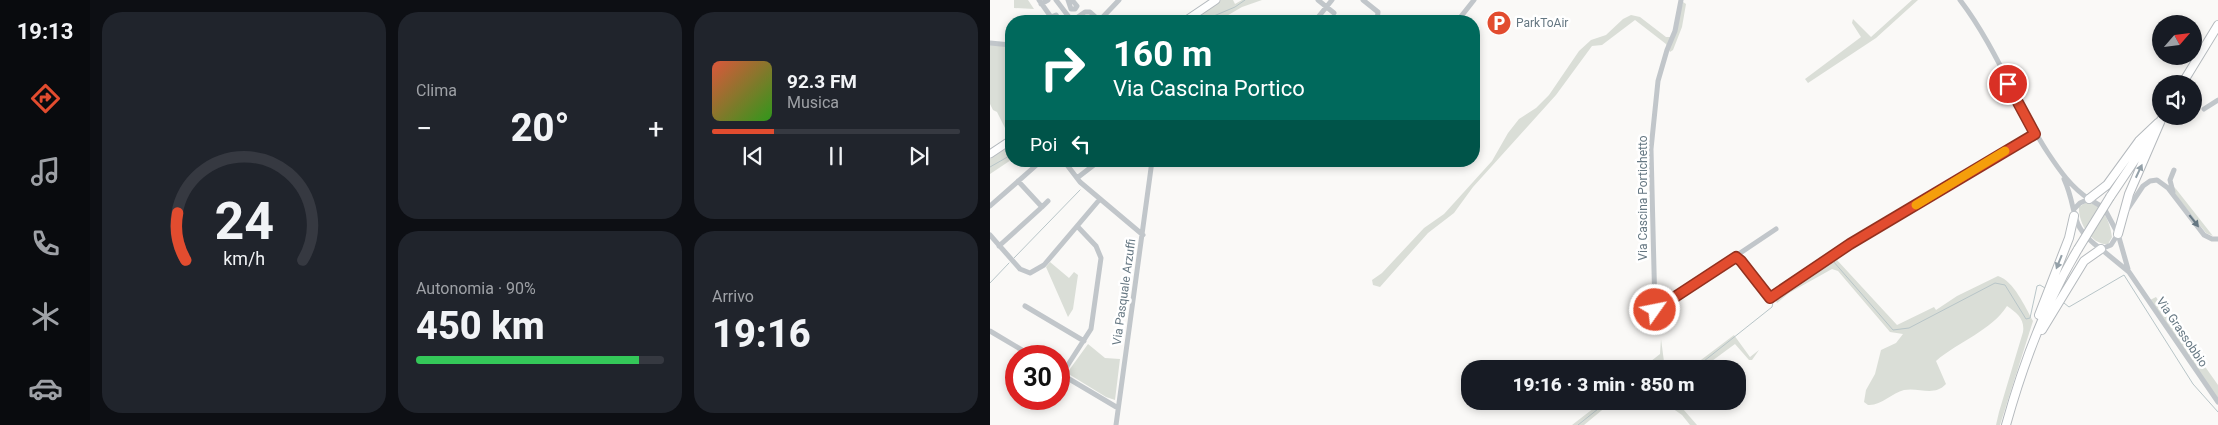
<!DOCTYPE html>
<html lang="it">
<head>
<meta charset="utf-8">
<style>
	body { margin:0; font-family:Roboto,sans-serif; background:#20242c; color:#f1f3f6; height:100vh; display:flex; flex-direction:column; font-size:19px; white-space:nowrap }
	* { box-sizing:border-box; margin:0 }
	p { font-size:16px; color:#9ea1a6 }
	.icon { flex:none; width:28px; height:28px; fill:none; stroke:currentColor; stroke-width:2; stroke-linecap:round; stroke-linejoin:round }
	.map { position:relative; flex:1; overflow:hidden }
	.side { display:flex; flex-direction:column; gap:12px; padding:12px; background:#0d0f14; width:900px }
	.side>* { flex:none }
	.guide { position:absolute; left:15px; top:15px; width:475px; height:152px; border-radius:20px; box-shadow:0 2px 8px #0003; background:#00695c; color:#fff; overflow:hidden }
	.needle { width:32px; rotate:62deg }
	.buttons { position:absolute; left:1162px; top:15px; display:grid; gap:10px }
	.buttons a { display:grid; place-items:center; width:50px; height:50px; border-radius:50%; background:#171b24; box-shadow:0 2px 8px #0003; font-size:25px }
	.speed { position:absolute; left:15px; top:345px; display:flex; gap:10px; font-size:25px; font-weight:700; text-align:center }
	.speed>* { display:grid; place-content:center; width:65px; height:65px; border-radius:50%; background:#171b24; box-shadow:0 2px 8px #0003; line-height:1 }
	.speed .limit { border:8px solid #d22; background:#fff; color:#111 }
	.pin { position:absolute; display:grid; place-items:center; width:42px; height:42px; color:#fff; margin:-21px; border:2px solid #fff; border-radius:50%; box-shadow:0 1px 5px #0007 }
	.me { position:absolute; width:55px; margin:-28px; rotate:57deg; stroke-linejoin:round; filter:drop-shadow(0 0 4px #0008) }
	.turn { display:flex; align-items:center; gap:18px; height:105px; padding:0 25px; font-size:22px }
	.turn .icon { width:65px; height:65px; stroke-width:2.5 }
	.turn b { display:block; font-size:35px; line-height:42px }
	.then { display:flex; align-items:center; height:48px; padding:0 25px; background:#0003; gap:10px; font-size:19px }
	.big { font-size:38px; font-weight:800; line-height:1.1 }
	.side .card { flex:1; display:flex; flex-direction:column; justify-content:center; gap:8px; min-width:0; padding:0 18px; border-radius:20px; background:#20242c }
	.side .dial { align-items:center; gap:0 }
	.dial svg { height:130px; overflow:visible; fill:none; stroke:#363941; stroke-width:7; stroke-linecap:round; text-anchor:middle }
	.dial text { fill:#f1f3f6; stroke:none }
	.song { display:flex; align-items:center; gap:15px }
	.cover { width:60px; height:60px; border-radius:8px; background:linear-gradient(135deg,hsl(10 70% 55%),hsl(110 70% 35%)) }
	.played { height:5px; border-radius:2px; background:linear-gradient(90deg,#e24c2f 25%,#363941 25%) }
	.keys { display:flex; justify-content:space-around; direction:ltr }
	.heat { display:flex; justify-content:space-between; align-items:center; font-size:28px; direction:ltr }
	.charge { height:8px; border-radius:4px; background:linear-gradient(90deg,#34c759 90%,#363941 0) }
	.side .tiles { flex:1; display:grid; gap:12px; grid-template-columns:repeat(3,1fr) }
	.card:first-child { grid-row:span 2 }
	.trip { position:absolute; left:471px; top:360px; width:285px; height:50px; border-radius:20px; background:#171b24; box-shadow:0 2px 8px #0003; font-weight:800; line-height:50px; text-align:center }
	main { display:flex; flex:1; min-height:0 }
	.dock { display:flex; flex-direction:column; width:90px; justify-content:space-around; align-items:center; background:#090b0e; color:#9ea1a6 }
	.dock .icon { width:35px; height:35px }
	.dock .current { color:#e24c2f }
	.dock b { font-size:22px; color:#f1f3f6 }
	.map>svg:first-child { display:block }
	.green { fill:#daded7 }
	.lines { fill:none; stroke-linecap:round; stroke-linejoin:round }
	.stream { stroke:#b8c5c8; stroke-width:1 }
	.major-casing { stroke:#b5babe; stroke-width:9 }
	.highway-casing { stroke:#b4b9bd; stroke-width:10 }
	.minor { stroke:#c1c6ca; stroke-width:5 }
	.major { stroke:#fff; stroke-width:7 }
	.highway { stroke:#fff; stroke-width:8 }
	.highway-bridge-casing { stroke:#b4b9bd; stroke-width:10; stroke-linecap:butt }
	.highway-bridge { stroke:#fff; stroke-width:8 }
	.oneway { fill:#93a0a8 }
	.oneway2 { fill:#657782 }
	.route-casing { stroke:#93311f; stroke-width:12 }
	.route { stroke:#e24c2f; stroke-width:9 }
	.slow { stroke:#f59e0b; stroke-width:9 }
	.labels { text-anchor:middle; stroke-width:5; stroke-linejoin:round; paint-order:stroke }
	.poi-label { font-size:12px; fill:#657782; stroke:#fff; text-anchor:start }
	.street-label { font-size:12px; fill:#657782; stroke:#fff }
</style>
</head>
<body>
<main>
<nav class="dock">
<b>19:13</b>
<svg class="icon current" aria-label="directions" viewBox="0 0 24 24"><path d="M12 3l9 9-9 9-9-9zM9 14v-3h6M13 9l2 2-2 2"/></svg>
<svg class="icon" aria-label="music" viewBox="0 0 24 24"><path d="M9 18V5l10-2v13"/><circle cx="6" cy="18" r="3"/><circle cx="16" cy="16" r="3"/></svg>
<svg class="icon" aria-label="phone" viewBox="0 0 24 24"><path d="M5 4h4l2 5-3 2q2 4 5 5l2-3 5 2v4C11 20 4 13 5 4z"/></svg>
<svg class="icon" aria-label="climate" viewBox="0 0 24 24"><path d="M12 3v18M4 7l16 10M4 17L20 7"/></svg>
<svg class="icon" aria-label="car" viewBox="0 0 24 24"><path d="M5 17H2v-5l4-1 3-4h7l3 4 3 1v5h-3M9 17h6M6 11h13"/><circle cx="7" cy="17" r="2"/><circle cx="17" cy="17" r="2"/></svg>
</nav>
<section class="side">
<div class="tiles">
<div class="card dial"><svg viewBox="0 0 100 80">
<path d="M14 69A42 42 0 1 1 86 69"/>
<path d="M14 69A42 42 0 0 1 9 40" stroke="#e24c2f"/>
<text x="50" y="56" font-size="32" font-weight="700">24</text>
<text x="50" y="72" font-size="11">km/h</text>
</svg></div>
<div class="card"><p>Clima</p>
<div class="heat"><a>−</a><b class="big">20°</b><a>+</a></div>
</div>
<div class="card">
<div class="song"><i class="cover"></i><div><b>92.3 FM</b><p>Musica</p></div></div>
<div class="played"></div>
<div class="keys"><svg class="icon" aria-label="previous" viewBox="0 0 24 24"><path d="M18 5L8 12l10 7zM5 5v14"/></svg><svg class="icon" aria-label="pause" viewBox="0 0 24 24"><path d="M8 5v14M16 5v14"/></svg><svg class="icon" aria-label="next" viewBox="0 0 24 24"><path d="M6 5l10 7-10 7zM19 5v14"/></svg></div>
</div>
<div class="card"><p>Autonomia · 90%</p><b class="big">450 km</b><div class="charge"></div></div>
<div class="card"><p>Arrivo</p><b class="big">19:16</b></div>
</div>
</section>
<div class="map">
<svg width="1228" height="425" viewBox="0 0 1228 425">
	<rect width="100%" height="100%" fill="#faf9f7"/>
	<path class="green" d="M24 0H38L44 9 24 8Z
		M231 0H243L245 4 252 0H272L252 7 228 21H201Z
		M922 0H928L886 38 818 83 815 79 871 37 862 23 863 19 881 37Z
		M693 2 696 4 692 27 683 50 680 52 676 44 645 20 612 45 602 46 566 95 483 187 464 213 438 233 390 287 383 285 382 280 392 273 434 228 454 214 483 182 502 161 518 133 529 119 546 108 559 95 589 51 601 40 616 35 633 19 641 15 650 17 676 37H684Z
		M0 45 21 47V131L18 134 7 112 3 110 0 104Z
		M21 145V160L0 174V159Z
		M1184 187 1186 189 1223 236 1216 233 1185 194 1182 188Z
		M1097 202C1114 206 1120 222 1122 237L1118 244C1101 245 1088 222 1089 207Z
		M847 260 907 325 944 307 946 310 967 296 1008 276C1024 281 1035 307 1043 321L1010 425H1006L1009 412 1033 332C1035 319 1027 313 1017 306 1001 331 969 341 946 361L956 384C944 397 929 387 914 390 902 393 891 406 878 405L874 402 876 390 885 374 891 350 906 343 913 334 900 332 848 271 842 269 799 293 787 303 784 298Z
		M60 262 79 278 84 272 88 275 83 309 78 317 56 267Z
		M1166 297 1228 385V400L1160 300Z
		M744 335 760 357 769 350 762 360H759L745 344 711 369H699Z
		M671 339 675 369H651L670 354Z
		M98 344 115 358 130 359 125 400 116 397 77 373Z
		M613 401H623L594 425H582Z
		M672 401H686L707 425H700L692 415Z"/>
	<g class="lines">
		<path class="stream" d="M212 21 245 7 255 0
			M0 167 21 155
			M24 258 90 190
			M810 281 843 261 903 330 919 328 1005 283 1015 285 1036 319 1040 318 1047 286 1050 285 1055 288
			M0 283 19 263
			M1074 303 1079 307 1134 275 1203 384 1228 412
			M656 369 667 363 668 369
			M704 369 782 307 784 298
			M588 425 618 401"/>
		<defs>
			<path id="major" d="M195 21 226 0
				M0 154 21 140"/>
			<path id="highway" d="M1192 84 1228 25
				M1120 197 1163 133
				M1099 199 1117 185 1149 141 1168 123
				M1128 234 1139 194 1171 120
				M1049 315 1079 238 1084 216
				M1052 330 1094 261 1111 249
				M1016 425C1033 364 1055 304 1088 249"/>
		</defs>
		<use href="#major" class="major-casing"/>
		<use href="#highway" class="highway-casing"/>
		<path class="minor" d="M49 0 61 17
			M66 0 82 21 95 12H100L110 21
			M78 0 81 9H85L87 6 82 0
			M328 0 344 13
			M373 0 388 12 387 21
			M691 0 685 31 677 50 668 81 661 149 665 310 786 229
			M970 0C1006 47 1026 104 1058 153 1070 171 1081 187 1099 199
			M51 4 58 0
			M61 17 66 15 70 21
			M469 19 484 0
			M110 20 129 0
			M325 21 342 0
			M0 43 21 45
			M1214 109 1228 100
			M74 161 90 182 153 235
			M136 161V163
			M87 178 109 161
			M1074 179C1089 212 1077 225 1111 249L1121 245 1128 234 1114 208 1099 199 1090 203 1084 209
			M1183 192 1180 180 1184 170
			M0 206 51 161
			M52 207 58 201
			M1137 210 1153 186 1160 181 1167 180 1178 188 1214 235 1222 239H1228
			M1128 234 1138 269
			M0 235 30 269 40 273 54 265 110 199
			M9 246 52 207 28 181
			M1111 249 1139 272 1228 402
			M746 257 751 261 780 298 860 244 1045 134
			M35 306 94 341
			M0 331 42 356
			M69 373 128 408
			M72 374 101 329 111 258 106 246 88 227
			M126 425 162 161"/>
		<use href="#major" class="major"/>
		<use href="#highway" class="highway"/>
		<defs>
			<path id="highway-bridge" d="M1088 249 1120 197"/>
		</defs>
		<use href="#highway-bridge" class="highway-bridge-casing"/>
		<use href="#highway-bridge" class="highway-bridge"/>
	</g>
	<defs><path id="oneway-solid" d="M-6-.8H1V-3.2L6.5 0L1 3.2V.8H-6Z" transform="scale(1.25)"/></defs>
	<g class="oneway">
		<use href="#oneway-solid" transform="translate(1149 171) rotate(-65)"/>
		<use href="#oneway-solid" transform="translate(1069 262) rotate(112)"/>
	</g>
	<use class="oneway2" href="#oneway-solid" transform="translate(1204 221) rotate(52)"/>
	<g class="lines">
		<defs>
			<path id="route" d="M665 310 746 257 751 261 780 298 860 244 1045 134 1018 84"/>
		</defs>
		<use href="#route" class="route-casing"/>
		<use href="#route" class="route"/>
		<path class="slow" d="M926 205 1015 151"/>
	</g>
	<defs>
		<symbol id="parking-disc" viewBox="-11 -11 22 22"><circle r="9.5" fill="#e24c2f" stroke="#fff"/><path d="M-3.5-5.5H1a3.5 3.5 0 0 1 0 7H-1V5.5H-3.5ZM-1-3.4V-.6H.8a1.4 1.4 0 0 0 0-2.8Z" fill="#fff"/></symbol>
	</defs>
	<g fill-rule="evenodd">
		<use href="#parking-disc" x="495" y="9" width="28" height="28"/>
	</g>
	<g class="labels">
		<g class="poi-label">
			<text x="526" y="27">ParkToAir</text>
		</g>
		<g class="street-label">
			<text transform="translate(653 198) rotate(-90)" y="4">Via Cascina Portichetto</text>
			<text transform="translate(134 292) rotate(-82)" y="4">Via Pasquale Arzuffi</text>
			<text transform="translate(1192 332) rotate(56)" y="4">Via Grassobbio</text>
		</g>
	</g>
</svg>
<div class="buttons">
<a><svg class="needle" viewBox="-14 -14 28 28"><path d="M0-13l5 13h-10z" fill="#e53935"/><path d="M0 13l5-13h-10z" fill="#9ea1a6"/></svg></a>
<a><svg class="icon" aria-label="sound" viewBox="0 0 24 24"><path d="M4 9h4l5-4v14l-5-4H4zM17 9q2 3 0 6"/></svg></a>
</div>
<div class="speed"><div class="limit">30</div></div>
<div class="pin" style="left:1018px;top:84px;background:#d93025"><svg class="icon" aria-label="arrive" viewBox="0 0 24 24"><path d="M6 21V4h12l-3 4 3 4H6"/></svg></div>
<svg class="me" style="left:665px;top:310px" viewBox="-20 -20 40 40"><circle r="17" fill="#e24c2f" stroke="#fff" stroke-width="3"/><path d="M0-11L8 9 0 5-8 9z" fill="#fff"/></svg>
<div class="trip">19:16 · 3 min · 850 m</div>
<div class="guide">
<div class="turn"><svg class="icon" aria-label="right" viewBox="0 0 24 24"><path d="M7 20v-9h11M14 6l5 5-5 5"/></svg><div><b>160 m</b>Via Cascina Portico</div></div>
<div class="then">Poi<svg class="icon" aria-label="left" viewBox="0 0 24 24"><path d="M17 20v-9H6M10 6l-5 5 5 5"/></svg></div>
</div>
</div>
</main>
</body>
</html>
